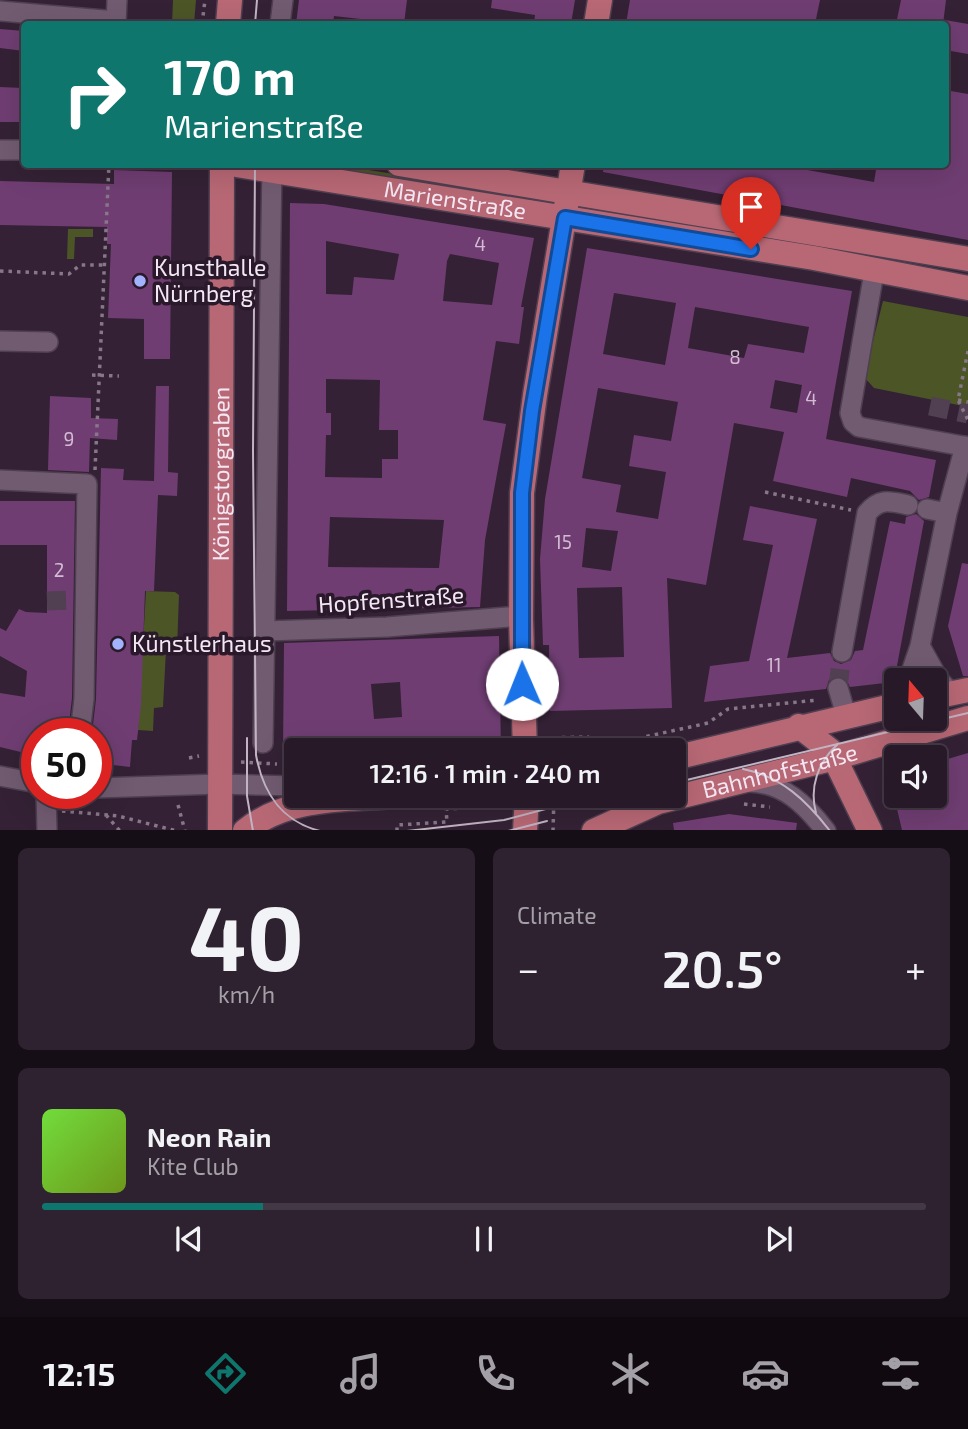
<!DOCTYPE html>
<html lang="en">
<head>
<meta charset="utf-8">
<style>
	body { margin:0; font-family:"Exo 2",sans-serif; background:#2f2230; color:#f1f3f6; height:100vh; display:flex; flex-direction:column; font-size:26px; white-space:nowrap }
	* { box-sizing:border-box; margin:0 }
	p { font-size:23px; color:#a4a0a8 }
	.icon { flex:none; width:38px; height:38px; fill:none; stroke:currentColor; stroke-width:2; stroke-linecap:round; stroke-linejoin:round }
	.map { position:relative; height:830px; overflow:hidden }
	.details { display:flex; flex-direction:column; gap:18px; padding:18px; background:#150e16; flex:1 }
	.details>* { flex:none }
	.banner { position:absolute; left:21px; top:21px; width:928px; height:147px; border-radius:7px; box-shadow:0 7px 28px #0002,0 0 0 2px #433845; background:#0f766e; color:#fff; overflow:hidden }
	.needle { width:46px; rotate:341deg }
	.fabs { position:absolute; left:884px; top:668px; display:grid; gap:14px }
	.fabs a { display:grid; place-items:center; width:63px; height:63px; border-radius:7px; background:#271928; box-shadow:0 7px 28px #0002,0 0 0 2px #433845; font-size:35px }
	.speed { position:absolute; left:21px; top:718px; display:flex; gap:14px; font-size:35px; font-weight:700; text-align:center }
	.speed>* { display:grid; place-content:center; width:91px; height:91px; border-radius:50%; background:#271928; box-shadow:0 7px 28px #0002,0 0 0 2px #433845; line-height:1 }
	.speed .limit { border:10px solid #d22; background:#fff; color:#111 }
	.pin { position:absolute; display:grid; place-items:center; width:60px; height:60px; color:#fff; margin:-72px -30px; border-radius:50% 50% 50% 0; rotate:-45deg; box-shadow:0 0 7px #0007 }
	.pin .icon { rotate:45deg }
	.me { position:absolute; width:77px; margin:-38px; rotate:359deg; stroke-linejoin:round; filter:drop-shadow(0 0 5px #0008) }
	.turn { display:flex; align-items:center; gap:24px; height:147px; padding:0 28px; font-size:32px }
	.turn .icon { width:91px; height:91px; stroke-width:2.5 }
	.turn b { display:block; font-size:49px; line-height:60px }
	.big { font-size:52px; font-weight:600; line-height:1.1 }
	.details .card { flex:1; display:flex; flex-direction:column; justify-content:center; gap:10px; min-width:0; padding:0 24px; border-radius:10px; background:#2f2230 }
	.details .dial { align-items:center; gap:0 }
	.dial b { font-size:91px; line-height:1 }
	.song { display:flex; align-items:center; gap:21px }
	.cover { width:84px; height:84px; border-radius:10px; background:linear-gradient(135deg,hsl(100 70% 55%),hsl(80 70% 35%)) }
	.played { height:7px; border-radius:4px; background:linear-gradient(90deg,#0f766e 25%,#433845 25%) }
	.keys { display:flex; justify-content:space-around; direction:ltr }
	.heat { display:flex; justify-content:space-between; align-items:center; font-size:38px; direction:ltr }
	.details .tiles { flex:1; display:grid; gap:18px; grid-template-columns:1fr 1fr }
	.card:last-child { grid-column:span 2 }
	.trip { position:absolute; left:284px; top:738px; width:402px; height:70px; border-radius:7px; background:#271928; box-shadow:0 7px 28px #0002,0 0 0 2px #433845; font-weight:600; line-height:70px; text-align:center }
	.tabs { display:flex; height:112px; justify-content:space-around; align-items:center; background:#100a10; color:#a4a0a8 }
	.tabs .icon { width:49px; height:49px }
	.tabs .selected { color:#0f766e }
	.tabs b { font-size:32px; color:#f1f3f6 }
	.map>svg:first-child { display:block }
	.green { fill:#4b5526 }
	.building { fill:#6f3d72; fill-rule:evenodd }
	.lines { fill:none; stroke-linecap:round; stroke-linejoin:round }
	.minor-tunnel { stroke:#513f52; stroke-width:19; stroke-dasharray:19 10; stroke-linecap:butt }
	.minor-casing { stroke:#4f3f50; stroke-width:22 }
	.major-casing { stroke:#4f3f50; stroke-width:27 }
	.path { stroke:#877788; stroke-width:3.5; stroke-dasharray:3.5 5; stroke-linecap:butt }
	.minor { stroke:#715b71; stroke-width:19 }
	.major { stroke:#b86875; stroke-width:24 }
	.tram { stroke:#c2b4c3; stroke-width:2 }
	.route-casing { stroke:#114b97; stroke-width:18 }
	.route { stroke:#1a73e8; stroke-width:12 }
	.poi-dot { fill:#a3b2fd; stroke:#2a182b; stroke-width:2.5 }
	.labels { text-anchor:middle; stroke-width:7; stroke-linejoin:round; paint-order:stroke }
	.number-label { font-size:19px; fill:#d2bcd4 }
	.street-label { font-size:23px; fill:#f3e7f4; stroke:#2a182b }
	.poi-label { font-size:23px; fill:#f3e7f4; stroke:#2a182b; text-anchor:start }
</style>
</head>
<body>
<div class="map">
<svg width="968" height="831" viewBox="0 0 968 831">
	<rect width="100%" height="100%" fill="#342135"/>
	<path class="green" d="M173 0H196L194 24H172Z
		M309 165H337L513 193 512 198Z
		M68 229H93V237H75L74 259H67Z
		M883 301 968 317V407L874 388 864 377Z
		M146 591 175 592 179 595 177 650H166L163 707 154 708 153 731 138 730Z"/>
	<path class="building" d="M299 0H407L404 24 334 16 333 24H296Z
		M492 0H575L571 24H534L535 15 491 8Z
		M630 0H820L815 24H626Z
		M901 0H946L943 24H896Z
		M945 20 968 24V54L945 50Z
		M0 29 24 31V51L0 48Z
		M0 87 24 88V122H0Z
		M945 90 968 94V240L603 172 604 164H774L874 182 877 164H945Z
		M114 170 172 172 170 359H144V319L108 318 111 244H107V227L0 225V181L114 184Z
		M290 203 324 204 534 238 521 307H524L519 344 496 341 483 420 506 424 485 540 480 607 287 611ZM326 241 399 254 394 280 354 277 352 295 326 294ZM450 254 499 263 492 305 443 301 447 261ZM326 379 380 380 379 430H398V459H382V478L325 477 326 435H331V413H326ZM330 517 444 520 439 568 328 567Z
		M587 248 852 291 826 439 936 460 929 497 919 500 910 491 851 478 847 497 773 481 784 432 734 423 706 585 667 578 672 708 550 711 549 645H543L540 559 545 499ZM614 293 676 303 665 365 603 354ZM695 307 809 327 804 353 748 344 744 358 688 348ZM775 380 802 385 797 413 770 408ZM598 388 678 402 671 441 634 435 629 466 666 472 658 519 616 512 621 485 582 478ZM586 528 618 531 611 571 582 567ZM622 587 624 657 579 658 577 588Z
		M156 386H169L168 472 178 473 177 496 158 495 154 591H145L141 705 137 740H132L130 767 96 763V733H92L96 699 101 468 124 469 123 480 154 481Z
		M50 396 91 398V418L118 419 117 440 90 438 89 472 48 470Z
		M0 501H75L72 698 68 733H37V756L0 747V693L25 697 27 671 0 656V628L6 631 19 609 26 612 47 613V545H0Z
		M750 506 817 519 787 658 830 653 834 661 841 664 851 660 855 651 863 650 890 521 905 524 906 517 916 514 924 521 894 682 850 687 846 679 835 676 829 680 826 689 704 702 710 666 749 661 773 545 743 540Z
		M962 563 968 564V676H963L948 626Z
		M499 636 501 751H283L284 643ZM400 682 402 717 374 719 371 684Z
		M968 753V830H902L897 809 899 796H934V763Z
		M729 814 797 823 796 830H674L673 823Z"/>
	<g class="lines">
		<path class="minor-tunnel" d="M930 406 968 414
			M47 601 72 600
			M838 688 842 652"/>
		<defs>
			<path id="minor" d="M0 11 116 21
				M116 24 117 0
				M280 24 283 0
				M0 150H24
				M874 272 850 413 853 422 859 427 968 447
				M0 341 48 342
				M0 480 87 484 84 699 80 733
				M927 509 947 513
				M265 631 387 627 521 616
				M920 646 939 680 952 694
				M842 652 867 513C880 498 889 501 908 505
				M908 681 920 646 947 513 965 446
				M838 688 846 715
				M263 743 272 164
				M0 776 37 783
				M749 782C784 783 805 804 826 831
				M96 788 220 784 296 786
				M46 793 47 831"/>
			<g id="major">
				<path d="M228 24 230 0"/>
				<path d="M596 24 600 0"/>
				<path id="s1" d="M230 164 814 258 968 288"/>
				<path d="M399 164 968 259"/>
				<path d="M934 697 968 690"/>
				<path d="M799 726 831 751 870 831"/>
				<path d="M525 751 521 619 522 493 535 395 573 164"/>
				<path d="M674 758 896 705"/>
				<path id="s2" d="M220 831 222 164"/>
				<path d="M245 831C286 797 343 800 394 796"/>
				<path d="M525 831 527 796"/>
				<path id="s3" d="M594 831 658 802 835 758 968 718"/>
			</g>
		</defs>
		<use href="#minor" class="minor-casing"/>
		<use href="#major" class="major-casing"/>
		<path class="path" d="M202 24 205 0
			M0 271 69 274 80 265H104
			M968 351 958 400 968 420
			M92 375 119 376
			M958 400 968 402
			M95 470 109 164
			M765 492 851 510
			M545 738 588 737V748
			M546 745 587 747
			M546 751H581L708 723 728 709 818 700
			M189 758 199 756
			M241 762 277 764
			M744 804 770 807
			M178 805 185 831
			M62 811 118 816 177 831
			M106 815 120 831
			M397 831V825L447 822 446 809 485 807
			M553 831 554 796"/>
		<use href="#minor" class="minor"/>
		<use href="#major" class="major"/>
		<path class="tram" d="M255 24 257 0
			M255 164 253 451 256 755C263 793 281 821 320 831
			M247 738V796L253 831
			M743 769C782 777 806 800 830 831
			M674 783 968 713
			M587 807 623 796
			M816 813C809 787 818 762 838 744
			M407 831 504 820 595 796
			M508 831 547 821"/>
	</g>
	<g class="lines">
		<defs>
			<path id="route" d="M522 684V493L532 411 565 218 751 249"/>
		</defs>
		<use href="#route" class="route-casing"/>
		<use href="#route" class="route"/>
	</g>
	<g class="poi-dot">
		<circle cx="140" cy="281" r="7"/>
		<circle cx="118" cy="644" r="7"/>
	</g>
	<g class="labels">
		<g class="number-label">
			<text x="480" y="251">4</text>
			<text x="735" y="364">8</text>
			<text x="811" y="405">4</text>
			<text x="69" y="446">9</text>
			<text x="563" y="549">15</text>
			<text x="59" y="577">2</text>
			<text x="774" y="672">11</text>
		</g>
		<g class="street-label">
			<text dy="8" stroke="none"><textPath href="#s1" startOffset="228">Marienstraße</textPath></text>
			<text dy="8" stroke="none"><textPath href="#s2" startOffset="357">Königstorgraben</textPath></text>
			<text transform="translate(391 600) rotate(-4)" y="8">Hopfenstraße</text>
			<text dy="8" stroke="none"><textPath href="#s3" startOffset="196">Bahnhofstraße</textPath></text>
		</g>
		<g class="poi-label">
			<text x="154" y="276">Kunsthalle<tspan x="154" dy="26">Nürnberg</tspan></text>
			<text x="132" y="652">Künstlerhaus</text>
		</g>
	</g>
</svg>
<div class="fabs">
<a><svg class="needle" viewBox="-14 -14 28 28"><path d="M0-13l5 13h-10z" fill="#e53935"/><path d="M0 13l5-13h-10z" fill="#a4a0a8"/></svg></a>
<a><svg class="icon" aria-label="sound" viewBox="0 0 24 24"><path d="M4 9h4l5-4v14l-5-4H4zM17 9q2 3 0 6"/></svg></a>
</div>
<div class="speed"><div class="limit">50</div></div>
<div class="pin" style="left:751px;top:249px;background:#d93025"><svg class="icon" aria-label="arrive" viewBox="0 0 24 24"><path d="M6 21V4h12l-3 4 3 4H6"/></svg></div>
<svg class="me" style="left:522px;top:684px" viewBox="-20 -20 40 40"><circle r="19" fill="#fff"/><path d="M0-13L10 11 0 6-10 11z" fill="#1a73e8"/></svg>
<div class="trip">12:16 · 1 min · 240 m</div>
<div class="banner">
<div class="turn"><svg class="icon" aria-label="right" viewBox="0 0 24 24"><path d="M7 20v-9h11M14 6l5 5-5 5"/></svg><div><b>170 m</b>Marienstraße</div></div>
</div>
</div>
<section class="details">
<div class="tiles">
<div class="card dial"><b>40</b><p>km/h</p></div>
<div class="card"><p>Climate</p>
<div class="heat"><a>−</a><b class="big">20.5°</b><a>+</a></div>
</div>
<div class="card">
<div class="song"><i class="cover"></i><div><b>Neon Rain</b><p>Kite Club</p></div></div>
<div class="played"></div>
<div class="keys"><svg class="icon" aria-label="previous" viewBox="0 0 24 24"><path d="M18 5L8 12l10 7zM5 5v14"/></svg><svg class="icon" aria-label="pause" viewBox="0 0 24 24"><path d="M8 5v14M16 5v14"/></svg><svg class="icon" aria-label="next" viewBox="0 0 24 24"><path d="M6 5l10 7-10 7zM19 5v14"/></svg></div>
</div>
</div>
</section>
<nav class="tabs">
<b>12:15</b>
<svg class="icon selected" aria-label="directions" viewBox="0 0 24 24"><path d="M12 3l9 9-9 9-9-9zM9 14v-3h6M13 9l2 2-2 2"/></svg>
<svg class="icon" aria-label="music" viewBox="0 0 24 24"><path d="M9 18V5l10-2v13"/><circle cx="6" cy="18" r="3"/><circle cx="16" cy="16" r="3"/></svg>
<svg class="icon" aria-label="phone" viewBox="0 0 24 24"><path d="M5 4h4l2 5-3 2q2 4 5 5l2-3 5 2v4C11 20 4 13 5 4z"/></svg>
<svg class="icon" aria-label="climate" viewBox="0 0 24 24"><path d="M12 3v18M4 7l16 10M4 17L20 7"/></svg>
<svg class="icon" aria-label="car" viewBox="0 0 24 24"><path d="M5 17H2v-5l4-1 3-4h7l3 4 3 1v5h-3M9 17h6M6 11h13"/><circle cx="7" cy="17" r="2"/><circle cx="17" cy="17" r="2"/></svg>
<svg class="icon" aria-label="filters" viewBox="0 0 24 24"><path d="M4 7h16M4 17h16"/><circle cx="9" cy="7" r="2"/><circle cx="15" cy="17" r="2"/></svg>
</nav>
</body>
</html>
